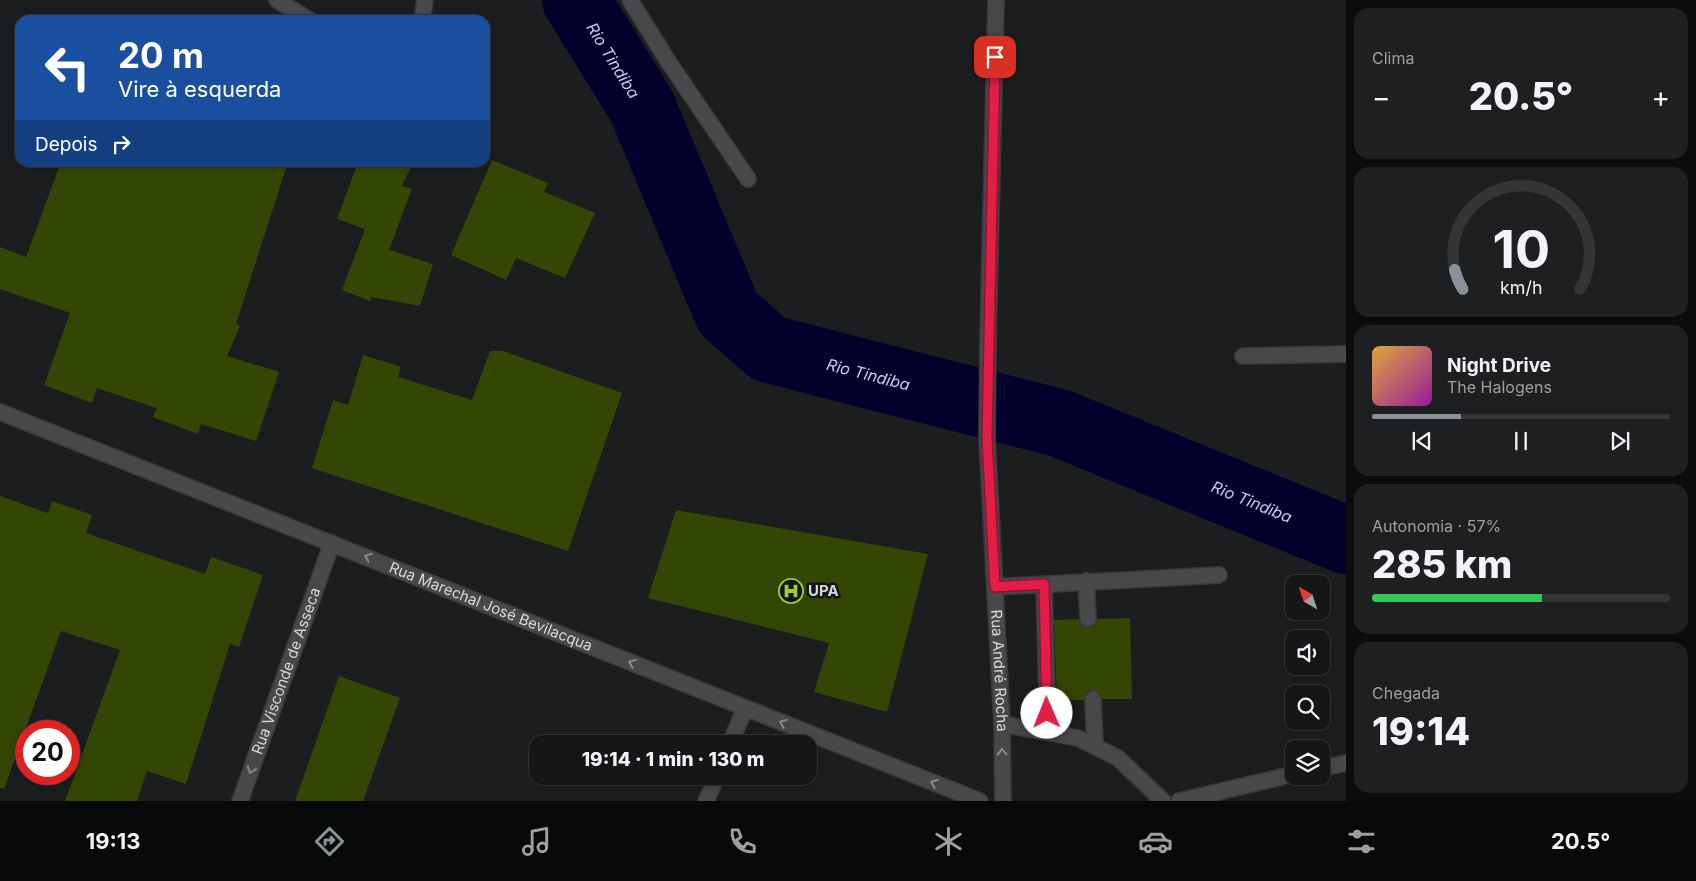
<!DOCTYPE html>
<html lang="pt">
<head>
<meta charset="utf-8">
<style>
	body { margin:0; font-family:Inter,sans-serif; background:#1e1f20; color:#f1f3f6; height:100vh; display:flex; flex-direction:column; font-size:19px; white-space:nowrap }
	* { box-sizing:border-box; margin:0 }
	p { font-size:16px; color:#9d9fa1 }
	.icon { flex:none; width:28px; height:28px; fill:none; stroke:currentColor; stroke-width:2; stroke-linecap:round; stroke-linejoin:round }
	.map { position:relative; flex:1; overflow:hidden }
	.sheet { display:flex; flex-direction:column; gap:8px; padding:8px; background:#0c0c0d; width:350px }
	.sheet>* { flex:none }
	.banner { position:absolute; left:15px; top:15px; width:475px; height:152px; border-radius:15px; box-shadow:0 2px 8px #0003,0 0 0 1px #343536; background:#1a4fa0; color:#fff; overflow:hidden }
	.needle { width:32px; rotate:321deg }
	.controls { position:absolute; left:1285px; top:575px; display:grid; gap:10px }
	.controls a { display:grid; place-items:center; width:45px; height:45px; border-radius:10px; background:#151617; box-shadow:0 2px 8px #0003,0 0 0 1px #343536; font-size:25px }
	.speed { position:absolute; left:15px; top:720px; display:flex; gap:10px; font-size:25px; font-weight:700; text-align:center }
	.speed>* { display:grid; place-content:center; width:65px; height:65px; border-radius:50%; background:#151617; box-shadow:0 2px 8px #0003,0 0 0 1px #343536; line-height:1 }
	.speed .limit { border:8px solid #d22; background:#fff; color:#111 }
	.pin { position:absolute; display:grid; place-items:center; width:42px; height:42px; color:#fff; margin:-21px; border-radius:10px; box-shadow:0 2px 8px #0006 }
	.me { position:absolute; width:55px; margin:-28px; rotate:359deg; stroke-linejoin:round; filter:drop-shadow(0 0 4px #0008) }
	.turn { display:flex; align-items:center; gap:18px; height:105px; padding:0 20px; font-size:22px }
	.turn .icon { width:65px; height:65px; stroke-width:2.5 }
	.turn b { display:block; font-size:35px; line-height:42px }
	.then { display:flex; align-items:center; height:48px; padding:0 20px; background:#0003; gap:10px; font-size:19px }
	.big { font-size:38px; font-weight:800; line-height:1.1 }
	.sheet .widget { flex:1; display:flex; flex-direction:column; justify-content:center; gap:8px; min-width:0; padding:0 18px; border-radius:15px; background:#1e1f20 }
	.sheet .dial { align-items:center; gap:0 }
	.dial svg { height:130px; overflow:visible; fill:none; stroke:#343536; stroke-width:7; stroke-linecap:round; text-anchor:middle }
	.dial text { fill:#f1f3f6; stroke:none }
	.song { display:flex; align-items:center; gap:15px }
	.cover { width:60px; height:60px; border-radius:8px; background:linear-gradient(135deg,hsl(40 70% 55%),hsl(300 70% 35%)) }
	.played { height:5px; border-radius:2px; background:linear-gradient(90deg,#8c9099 30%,#343536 30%) }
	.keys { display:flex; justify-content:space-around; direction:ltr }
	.heat { display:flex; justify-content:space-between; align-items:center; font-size:28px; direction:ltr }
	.charge { height:8px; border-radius:4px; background:linear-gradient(90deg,#34c759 57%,#343536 0) }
	.trip { position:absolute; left:529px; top:735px; width:288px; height:50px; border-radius:15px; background:#151617; box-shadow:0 2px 8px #0003,0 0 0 1px #343536; font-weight:800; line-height:50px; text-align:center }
	.tab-bar { display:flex; height:80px; justify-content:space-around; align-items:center; background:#080909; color:#9d9fa1 }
	.tab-bar .icon { width:35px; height:35px }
	.tab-bar .current { color:#8c9099 }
	.tab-bar b { font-size:22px; color:#f1f3f6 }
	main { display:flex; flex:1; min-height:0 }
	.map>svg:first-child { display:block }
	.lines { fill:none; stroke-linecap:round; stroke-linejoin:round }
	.river { stroke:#04002c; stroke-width:68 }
	.building { fill:#334604 }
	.lane-casing { stroke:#39393b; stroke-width:18 }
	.street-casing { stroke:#39393b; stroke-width:18 }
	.secondary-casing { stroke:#39393b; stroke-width:18 }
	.lane { stroke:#48484b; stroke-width:15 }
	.street { stroke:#48484b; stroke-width:15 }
	.secondary { stroke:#48484b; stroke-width:15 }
	.oneway { stroke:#88898b }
	.route-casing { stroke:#92132f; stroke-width:12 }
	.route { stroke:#e11d48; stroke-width:9 }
	.labels { text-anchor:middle; stroke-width:5; stroke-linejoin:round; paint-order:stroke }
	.poi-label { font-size:15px; font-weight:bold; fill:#d7d8d9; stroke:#131416; text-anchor:start }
	.street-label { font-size:15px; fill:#d7d8d9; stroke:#131416 }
	.water-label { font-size:16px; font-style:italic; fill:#c2cdf5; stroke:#131416 }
</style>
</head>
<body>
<main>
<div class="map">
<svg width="1346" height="801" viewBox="0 0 1346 801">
	<rect width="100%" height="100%" fill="#1c1d1f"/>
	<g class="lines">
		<path class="river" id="s1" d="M576 0 642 107 728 313 769 349 1059 423 1346 540"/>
	</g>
	<path class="building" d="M492 160 548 183 544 192 595 213 565 278 516 258 506 280 451 255Z
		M61 162H288L236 324 240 326 227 356 279 372 256 441 201 424 198 434 153 417 157 408 97 388 92 403 44 385 70 313 0 289V247L26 257Z
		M358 162H413L402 186 412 189 389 250 433 264 420 306 371 297 370 301 342 290 365 229 337 219Z
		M490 351H503L622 393 568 551 312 468 333 400 348 405 363 355 401 367 398 377 472 400Z
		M0 496 48 513 52 501 92 515 86 533 205 574 211 557 263 575 239 647 230 644 186 784 147 771 137 801H65L120 650 61 631 4 789 0 788Z
		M676 510 928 554 887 712 814 692 829 643 648 598Z
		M1130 618 1132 699H1102L1101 694 1093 690 1088 691 1084 700H1057L1054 620 1079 619 1080 624 1088 628 1093 627 1097 619Z
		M339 676 400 698 363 801H295Z"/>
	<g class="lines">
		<defs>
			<path id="lane" d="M277 0 309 20
				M630 0 668 61 748 179
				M422 20 425 0
				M1086 581 1088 619
				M1044 584 1048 731
				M995 587 1219 575
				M1093 699 1095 746
				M1002 724 1078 738 1118 758 1163 801
				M730 744 745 708
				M706 801 717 776"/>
			<g id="street">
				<path d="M1243 356 1346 354"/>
				<path id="s2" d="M240 801 332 543"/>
			</g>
			<g id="secondary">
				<path id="s3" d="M996 0 988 340 987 438 1002 724 1003 801"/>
				<path id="s4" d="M0 412 980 801"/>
				<path d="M1321 768 1346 763"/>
				<path d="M1179 801 1294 774"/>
			</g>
		</defs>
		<use href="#lane" class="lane-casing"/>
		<use href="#street" class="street-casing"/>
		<use href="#secondary" class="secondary-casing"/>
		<use href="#lane" class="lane"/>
		<use href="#street" class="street"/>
		<use href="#secondary" class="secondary"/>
	</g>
	<defs><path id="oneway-chevron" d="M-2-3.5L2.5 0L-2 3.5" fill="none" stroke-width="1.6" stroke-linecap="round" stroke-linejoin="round" transform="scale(1.25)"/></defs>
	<g class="oneway">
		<use href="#oneway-chevron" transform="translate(368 557) rotate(-158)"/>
		<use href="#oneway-chevron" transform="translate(632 663) rotate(-158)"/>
		<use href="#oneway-chevron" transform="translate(783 723) rotate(-158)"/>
		<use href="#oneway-chevron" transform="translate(1002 752) rotate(-91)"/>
		<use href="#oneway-chevron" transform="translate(251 770) rotate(110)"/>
		<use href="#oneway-chevron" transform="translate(934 783) rotate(-158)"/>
	</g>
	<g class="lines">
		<defs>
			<path id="route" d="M995 57 987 438 995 587 1044 584 1047 713"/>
		</defs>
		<use href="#route" class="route-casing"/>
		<use href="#route" class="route"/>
	</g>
	<defs>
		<symbol id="hospital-ring" viewBox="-11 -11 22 22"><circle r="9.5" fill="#131416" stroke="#9cca32" stroke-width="1.5"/><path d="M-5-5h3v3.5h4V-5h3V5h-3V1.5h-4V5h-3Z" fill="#9cca32"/></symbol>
	</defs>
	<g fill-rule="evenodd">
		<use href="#hospital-ring" x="777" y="577" width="28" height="28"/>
	</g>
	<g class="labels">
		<g class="poi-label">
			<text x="808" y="596">UPA</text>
		</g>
		<g class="street-label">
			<text dy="5" stroke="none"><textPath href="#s4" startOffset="528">Rua Marechal José Bevilacqua</textPath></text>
			<text dy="5" stroke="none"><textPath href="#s3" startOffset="671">Rua André Rocha</textPath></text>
			<text dy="5" stroke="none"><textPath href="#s2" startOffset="138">Rua Visconde de Asseca</textPath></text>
		</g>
		<g class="water-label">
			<text dy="6" stroke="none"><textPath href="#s1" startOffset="71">Rio Tindiba</textPath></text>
			<text dy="6" stroke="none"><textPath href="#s1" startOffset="506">Rio Tindiba</textPath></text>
			<text dy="6" stroke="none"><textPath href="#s1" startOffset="911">Rio Tindiba</textPath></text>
		</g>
	</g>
</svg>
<div class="controls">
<a><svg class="needle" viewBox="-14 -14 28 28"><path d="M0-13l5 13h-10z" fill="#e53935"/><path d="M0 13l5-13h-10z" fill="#9d9fa1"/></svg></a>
<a><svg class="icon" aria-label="sound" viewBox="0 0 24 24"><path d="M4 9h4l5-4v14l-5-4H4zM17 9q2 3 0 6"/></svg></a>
<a><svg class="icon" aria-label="search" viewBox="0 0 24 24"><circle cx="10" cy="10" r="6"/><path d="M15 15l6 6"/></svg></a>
<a><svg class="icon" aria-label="layers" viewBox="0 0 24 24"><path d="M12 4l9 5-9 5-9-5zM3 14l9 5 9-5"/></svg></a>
</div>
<div class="speed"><div class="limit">20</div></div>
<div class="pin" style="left:995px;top:57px;background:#d93025"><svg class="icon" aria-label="arrive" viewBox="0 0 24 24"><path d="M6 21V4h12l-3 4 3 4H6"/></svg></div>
<svg class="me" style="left:1047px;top:713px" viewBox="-20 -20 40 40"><circle r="19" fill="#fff"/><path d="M0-13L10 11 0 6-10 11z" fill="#e11d48"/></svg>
<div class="trip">19:14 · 1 min · 130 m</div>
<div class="banner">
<div class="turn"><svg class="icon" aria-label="left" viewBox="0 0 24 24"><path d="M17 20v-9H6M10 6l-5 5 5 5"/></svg><div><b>20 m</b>Vire à esquerda</div></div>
<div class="then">Depois<svg class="icon" aria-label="right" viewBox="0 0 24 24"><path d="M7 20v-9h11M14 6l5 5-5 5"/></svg></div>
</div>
</div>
<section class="sheet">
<div class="widget"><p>Clima</p>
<div class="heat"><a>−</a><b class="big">20.5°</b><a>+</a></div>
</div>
<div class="widget dial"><svg viewBox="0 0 100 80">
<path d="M14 69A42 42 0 1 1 86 69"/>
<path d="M14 69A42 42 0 0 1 9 57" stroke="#8c9099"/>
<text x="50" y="56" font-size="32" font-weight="700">10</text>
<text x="50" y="72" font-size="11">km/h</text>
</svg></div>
<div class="widget">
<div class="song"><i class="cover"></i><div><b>Night Drive</b><p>The Halogens</p></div></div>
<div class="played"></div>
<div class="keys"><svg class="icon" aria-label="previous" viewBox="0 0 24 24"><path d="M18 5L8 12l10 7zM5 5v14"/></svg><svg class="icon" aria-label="pause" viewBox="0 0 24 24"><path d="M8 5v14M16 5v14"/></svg><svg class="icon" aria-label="next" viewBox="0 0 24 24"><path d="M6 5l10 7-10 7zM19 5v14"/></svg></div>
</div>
<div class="widget"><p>Autonomia · 57%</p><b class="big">285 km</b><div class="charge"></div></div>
<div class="widget"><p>Chegada</p><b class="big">19:14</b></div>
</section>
</main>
<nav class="tab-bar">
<b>19:13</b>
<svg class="icon current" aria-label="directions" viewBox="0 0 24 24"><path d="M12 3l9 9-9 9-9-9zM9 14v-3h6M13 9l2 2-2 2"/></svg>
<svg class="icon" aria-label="music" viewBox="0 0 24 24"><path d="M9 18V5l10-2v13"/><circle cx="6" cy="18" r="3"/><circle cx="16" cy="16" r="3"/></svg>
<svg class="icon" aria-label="phone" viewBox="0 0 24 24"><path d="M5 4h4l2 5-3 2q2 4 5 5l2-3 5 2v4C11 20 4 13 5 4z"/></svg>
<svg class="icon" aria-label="climate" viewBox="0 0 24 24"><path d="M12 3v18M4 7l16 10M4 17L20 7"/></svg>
<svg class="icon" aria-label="car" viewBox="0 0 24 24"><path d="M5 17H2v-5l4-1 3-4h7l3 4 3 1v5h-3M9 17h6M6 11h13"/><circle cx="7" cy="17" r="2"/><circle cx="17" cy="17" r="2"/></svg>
<svg class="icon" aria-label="filters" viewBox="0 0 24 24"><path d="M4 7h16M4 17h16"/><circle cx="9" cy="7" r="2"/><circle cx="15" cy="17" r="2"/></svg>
<b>20.5°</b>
</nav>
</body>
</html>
